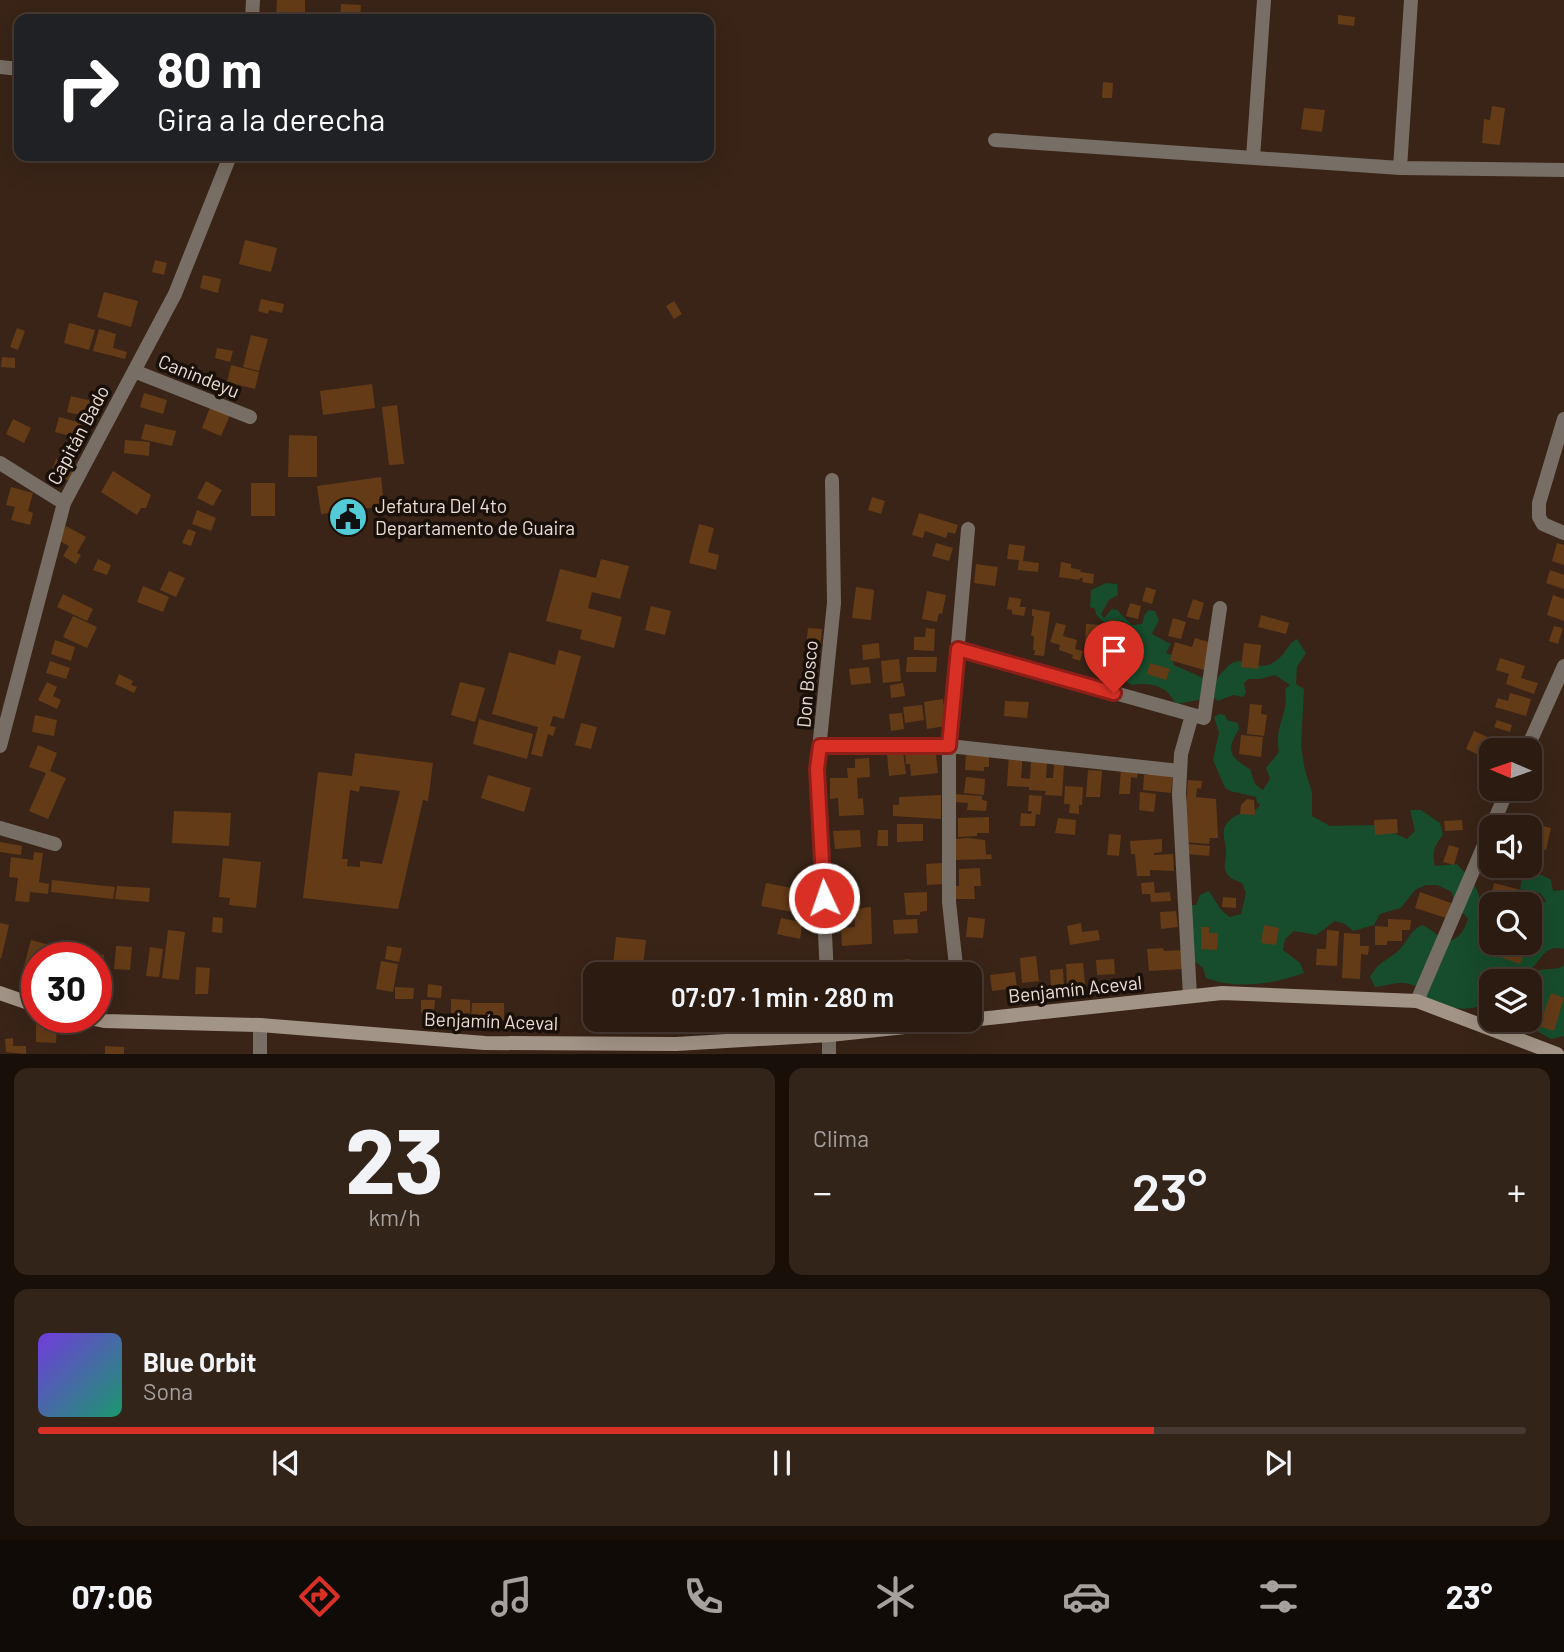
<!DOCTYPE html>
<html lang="es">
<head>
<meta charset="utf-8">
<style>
	body { margin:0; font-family:Barlow,sans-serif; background:#33241a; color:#f1f3f6; height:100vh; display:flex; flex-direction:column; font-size:26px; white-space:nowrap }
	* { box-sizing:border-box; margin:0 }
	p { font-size:23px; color:#a6a19f }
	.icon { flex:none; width:38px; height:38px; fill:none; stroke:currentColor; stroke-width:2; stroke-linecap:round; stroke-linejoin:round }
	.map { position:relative; height:1054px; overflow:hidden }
	.panel { display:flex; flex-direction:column; gap:14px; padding:14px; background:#180f09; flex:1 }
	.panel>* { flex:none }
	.hud { position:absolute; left:14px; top:14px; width:700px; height:147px; border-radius:14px; box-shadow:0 7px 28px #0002,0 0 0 2px #473931; background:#202124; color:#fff; overflow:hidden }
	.needle { width:46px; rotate:272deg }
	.tools { position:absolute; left:1479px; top:738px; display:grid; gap:14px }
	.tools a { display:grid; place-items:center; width:63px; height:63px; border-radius:14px; background:#2b1b11; box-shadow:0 7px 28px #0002,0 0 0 2px #473931; font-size:35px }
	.speed { position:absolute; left:21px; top:942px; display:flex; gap:14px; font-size:35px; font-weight:700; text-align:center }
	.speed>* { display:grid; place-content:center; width:91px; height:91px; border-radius:50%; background:#2b1b11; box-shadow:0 7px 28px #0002,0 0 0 2px #473931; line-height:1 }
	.speed .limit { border:10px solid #d22; background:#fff; color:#111 }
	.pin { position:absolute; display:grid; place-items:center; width:60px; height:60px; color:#fff; margin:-72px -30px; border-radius:50% 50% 50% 0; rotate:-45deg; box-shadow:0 0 7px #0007 }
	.pin .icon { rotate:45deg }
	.me { position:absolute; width:77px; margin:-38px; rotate:357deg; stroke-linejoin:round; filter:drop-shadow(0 0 5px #0008) }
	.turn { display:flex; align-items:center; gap:24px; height:147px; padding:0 28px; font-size:32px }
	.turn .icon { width:91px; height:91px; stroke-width:2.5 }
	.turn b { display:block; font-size:49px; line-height:60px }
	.big { font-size:52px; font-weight:600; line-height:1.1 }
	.panel .tile { flex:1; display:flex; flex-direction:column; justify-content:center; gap:10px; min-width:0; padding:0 24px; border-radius:14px; background:#33241a }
	.panel .dial { align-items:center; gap:0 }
	.dial b { font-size:91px; line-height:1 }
	.song { display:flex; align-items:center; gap:21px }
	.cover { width:84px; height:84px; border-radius:10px; background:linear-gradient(135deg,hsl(260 70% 55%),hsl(160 70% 35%)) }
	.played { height:7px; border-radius:4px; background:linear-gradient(90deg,#d93025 75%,#473931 75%) }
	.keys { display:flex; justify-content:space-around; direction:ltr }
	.heat { display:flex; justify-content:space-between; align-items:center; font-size:38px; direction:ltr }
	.panel .tiles { flex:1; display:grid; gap:14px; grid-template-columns:1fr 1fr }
	.tile:last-child { grid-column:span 2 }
	.trip { position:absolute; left:583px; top:962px; width:399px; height:70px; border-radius:14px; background:#2b1b11; box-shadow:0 7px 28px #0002,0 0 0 2px #473931; font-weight:600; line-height:70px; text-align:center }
	.menu { display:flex; height:112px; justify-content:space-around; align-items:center; background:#110b07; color:#a6a19f }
	.menu .icon { width:49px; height:49px }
	.menu .current { color:#d93025 }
	.menu b { font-size:32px; color:#f1f3f6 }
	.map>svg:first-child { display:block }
	.green { fill:#174c2c }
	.building { fill:#643b17; fill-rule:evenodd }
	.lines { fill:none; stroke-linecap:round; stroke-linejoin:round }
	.street { stroke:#776e65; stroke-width:14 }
	.secondary { stroke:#a29486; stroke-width:14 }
	.route-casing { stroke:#8d1f18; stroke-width:18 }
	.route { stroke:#d93025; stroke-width:12 }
	.labels { text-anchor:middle; stroke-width:7; stroke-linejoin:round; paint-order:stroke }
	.street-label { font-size:19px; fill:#ecddd5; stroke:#19100a }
	.poi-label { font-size:19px; fill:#ecddd5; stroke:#19100a; text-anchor:start }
</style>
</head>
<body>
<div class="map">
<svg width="1564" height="1054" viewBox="0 0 1564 1054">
	<rect width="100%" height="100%" fill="#392417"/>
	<path class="green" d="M1106 583 1117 584 1118 595 1109 600 1101 614 1104 618 1112 609 1117 610 1132 625 1142 624 1145 614 1149 610 1155 611 1159 620 1152 634 1171 644 1166 653 1171 655 1174 665 1212 682C1220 677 1224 668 1232 663 1247 656 1256 673 1274 662 1285 656 1287 644 1297 639L1306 653 1297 667 1296 684 1304 689 1301 747 1305 770 1312 792V816L1330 826 1377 825 1407 839 1415 831 1410 810H1421L1440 823 1443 835C1434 846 1432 853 1435 866L1457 864C1470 878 1482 889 1480 910L1491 918V943H1530V906L1537 907 1546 901 1540 893 1520 889 1522 879C1533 873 1540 873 1551 880L1553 891 1564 890V949C1544 944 1542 960 1530 970L1524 968 1504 976 1500 982H1491V999C1469 1017 1444 1006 1421 998L1418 987C1401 979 1392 985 1375 987L1370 977C1379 961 1387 961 1399 950 1408 941 1409 931 1422 925 1433 929 1437 937 1448 942 1460 937 1464 931 1468 919L1454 902 1452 892 1437 885H1426L1415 890 1401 908 1380 914 1374 925 1353 931 1345 924 1335 921 1316 935 1294 931 1285 939 1283 950 1300 963 1304 973C1273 984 1238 990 1206 978L1203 968 1192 959 1185 905H1196L1200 895 1209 891 1221 910 1230 917 1241 914 1246 893 1242 883C1234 880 1227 878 1225 869 1224 865 1226 857 1226 852 1226 841 1219 831 1229 821 1237 812 1248 814 1258 808L1260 804 1257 803 1256 797 1230 791 1225 788 1213 760 1219 733 1214 717 1219 714 1225 715 1227 720 1238 723 1239 729C1226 750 1229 757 1250 769L1255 784 1263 790 1270 779 1266 768 1279 752C1273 727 1290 713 1285 689L1290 685 1275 675 1260 679H1248L1244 683 1246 693 1243 697 1233 695 1218 701 1213 697 1177 704C1173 700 1170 694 1166 691 1156 684 1144 683 1132 685L1127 682 1126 674 1133 664 1138 662 1141 654 1136 645 1128 644 1124 648 1126 657 1121 660 1115 656 1105 678 1099 679 1097 671 1102 661 1101 649 1106 646 1120 647 1130 633V630L1122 629 1123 621 1103 622 1096 614 1095 609 1090 607 1091 590Z
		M1564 965V1036L1551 1039 1533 1029 1499 1022 1530 1020V987L1534 985 1539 970 1560 968Z"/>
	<path class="building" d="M277 0H305V19L276 18Z
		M341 4 361 5 360 19H340Z
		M1338 15 1355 17 1354 26 1338 24Z
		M1103 82 1113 83 1112 98H1102Z
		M1492 106 1505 108 1500 145 1482 143 1484 119 1490 120Z
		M1304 108 1325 110 1322 132 1301 129Z
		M245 240 277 248 271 272 239 264Z
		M155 260 167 263 164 275 152 272Z
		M203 275 221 279 218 293 200 288Z
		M104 292 138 301 131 327 97 317Z
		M261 299 284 304 282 313 269 310 268 314 258 311Z
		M674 301 682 314 674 319 666 306Z
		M69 323 95 330 89 350 64 343Z
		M17 328 25 331 18 350 10 347Z
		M99 329 116 334 113 348 127 352 125 359 93 351Z
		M251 335 268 339 259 371 243 367Z
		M217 348 233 351 230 362 215 358Z
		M2 357 15 358V368L1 367Z
		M231 365 259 372 255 389 227 382Z
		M372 384 375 408 323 415 320 391Z
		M144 393 167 400 163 414 140 407Z
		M71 396 92 401 88 417 67 412Z
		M211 405 231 413 221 436 202 428Z
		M397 405 404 464 389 465 382 407Z
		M59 417 89 425 85 440 55 432Z
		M13 419 31 428 24 443 6 434Z
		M145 424 176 431 172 446 141 439Z
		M289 435 317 436V477H288Z
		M125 440 150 442 149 456 124 453Z
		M56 459 75 466 69 481 51 473Z
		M113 471 151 495 146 508H141L137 515 101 492Z
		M381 477 384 506 321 514 317 486Z
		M206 481 222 490 213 506 197 498Z
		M251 483H275V516H251Z
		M11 487 33 493 28 511 33 513 30 525 11 520 15 507 6 505Z
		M872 497 885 501 881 514 868 510Z
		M197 510 216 518 211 531 192 524Z
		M919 513 958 525 955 534 948 532 946 538 925 531 923 538 912 535Z
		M699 524 714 528 708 552 719 555 716 570 689 563Z
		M66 526 86 537 77 553 81 555 76 564 63 556 69 546 58 540Z
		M188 529 196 532 191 546 182 543Z
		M936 543 953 548 949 561 932 556Z
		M1557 543 1564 545V565L1552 561Z
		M1009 544 1025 546 1023 561 1039 563 1038 572 1018 570 1019 560 1007 559Z
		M98 559 111 565 107 575 93 570Z
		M601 559 629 566 620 599 592 592 588 608 622 617 614 648 580 639 582 630 546 621 560 569 596 578Z
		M1061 562 1071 564V568L1081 570 1080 572 1094 574 1093 584 1082 582 1083 578H1080L1079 580 1059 577Z
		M976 564 998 567 995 586 974 583Z
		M1550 570 1564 575V589L1546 583Z
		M169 571 185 578 176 597 160 590Z
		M143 586 169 597 163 612 137 602Z
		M856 587 874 590 871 620 852 618Z
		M1146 587 1156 590 1152 604 1142 601Z
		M927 591 946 595 942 614 939 613 937 622 922 619Z
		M63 594 93 609 87 621 57 607Z
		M1553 595 1564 599V621L1547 615Z
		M1009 597 1021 599 1020 607H1026L1024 616 1012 614V610L1007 609Z
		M1193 599 1204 603 1199 620 1187 617Z
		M1130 603 1141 606 1138 619 1126 616Z
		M651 606 671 611 665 635 645 630Z
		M1032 609 1050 612 1044 656 1034 655 1035 650H1033L1034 636H1031L1034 616H1032Z
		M1261 615 1289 623 1286 634 1258 627Z
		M73 616 97 627 87 648 63 637Z
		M1173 618 1186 622 1181 639 1168 636Z
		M1110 619 1123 622 1121 630 1127 632 1122 649 1103 643Z
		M1056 623 1066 625 1063 636 1077 640 1075 649 1083 651 1080 661 1072 658 1073 655 1059 650 1060 645 1050 642Z
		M1086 624 1104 625 1103 643H1085Z
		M1554 626 1563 628 1558 644 1549 641Z
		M808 628 822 629 820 649 806 648Z
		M926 628 935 629 934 651 914 650V637H925Z
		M1195 638 1212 643 1204 670 1170 660 1175 642 1192 647Z
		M55 640 75 647 71 661 51 654Z
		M879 643 880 658 863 660 862 645Z
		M1244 643 1261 645 1258 669 1241 667Z
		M1126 648 1144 654 1141 662 1123 657Z
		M559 650 581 656 564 719 553 716 550 726 556 727 553 736 548 734 542 757 531 754 538 727 492 714 509 652 555 665Z
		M907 657H937L936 672H906Z
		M1500 658 1525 666 1521 678 1538 683 1534 694 1506 684 1509 674 1496 670Z
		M899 659 901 681 883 683 881 661Z
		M50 661 70 668 66 679 46 673Z
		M1150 663 1170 669 1166 680 1147 674Z
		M869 667 871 683 851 685 849 669Z
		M119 674 133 681 131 685 137 687 134 693 115 684Z
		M47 682 57 687 53 696 61 700 57 709 38 700Z
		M460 682 485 688 475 722 451 715Z
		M903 683 905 696 891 698 890 685Z
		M1510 693 1531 699 1526 716 1495 707 1498 698 1508 701Z
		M943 699 946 726 927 729 924 702Z
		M1005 701 1029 702 1027 718 1004 716Z
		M1250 704 1262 705 1261 714 1267 715 1264 736 1247 734Z
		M922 705 924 720 905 723 903 707Z
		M902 713 904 729 891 731 889 714Z
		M35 715 57 720 54 736 32 732Z
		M479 719 533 734 527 759 473 744Z
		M1497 720 1512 725 1510 732 1494 727Z
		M581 723 597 727 591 749 575 745Z
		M1474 731 1494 740 1486 758 1466 749Z
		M1241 735 1263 737 1261 757 1239 754Z
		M38 745 57 753 50 771 66 778 48 819 29 811 46 773 29 767Z
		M935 747 938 773 911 776 910 764H906L905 752Z
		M903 752 906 774 889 776 887 754Z
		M966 752 989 754V767H984V771L965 770Z
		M355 753 433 763 428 801 423 800 398 909 303 898 318 772 352 776ZM360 786 400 791 382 864 360 861V867L347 866 348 859H342L350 790 359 792Z
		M1009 754 1023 755 1021 778 1030 779 1031 761 1047 762 1046 778H1053L1054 764 1064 765 1062 796 1045 795 1046 791 1029 790V787L1007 786Z
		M869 758 870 777 857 778 858 799 863 798 864 815 839 816 838 798 830 799V778H848L847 768H855V759Z
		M1121 768 1138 769 1137 778 1131 777 1130 794H1119Z
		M1149 769 1173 771 1171 793 1143 790 1144 775H1148Z
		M1486 769 1491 771V789H1502L1500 794 1479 784Z
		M1088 770 1102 771 1100 797H1086Z
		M488 775 531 788 524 812 481 798Z
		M966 777 985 779 984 795 964 793Z
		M1188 780 1202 781 1201 789 1197 788 1196 797 1216 799 1218 838H1210L1209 844 1183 842Z
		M1065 786 1083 787 1082 805H1079V814L1069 813 1070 804H1064Z
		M1140 792 1156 794 1154 812 1139 810Z
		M953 794 982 796V800L987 801 986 811 967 810 968 803 953 802Z
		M941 795V819L893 816V805H899V797Z
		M1029 795 1042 796 1040 815 1036 814 1035 826H1020L1021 813 1031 814 1032 811H1028Z
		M1247 799 1254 800 1255 815 1240 814 1241 805Z
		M174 811 231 813 229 846 172 843Z
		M989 817V833H977V836L958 837V818Z
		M1058 818 1076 820 1075 835 1055 833Z
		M1397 819 1398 833 1375 835 1374 820Z
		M1462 820 1463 830 1445 831 1444 821Z
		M1522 821 1551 828 1546 850 1530 846V828H1521Z
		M897 824H923V841L897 842Z
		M860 830 861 847 835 849 833 831Z
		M878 830H888V846H877Z
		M1109 834 1121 835 1119 856 1107 855Z
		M968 838 985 840 986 855 991 854 992 859 954 860 953 839Z
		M1162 839V852L1154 853V855L1173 854 1174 871 1150 870V876H1137L1135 854H1131L1130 841Z
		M0 842 22 846 21 855 0 852Z
		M1188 844 1210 846 1209 856 1187 854Z
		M1449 845 1459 848 1454 865 1443 862Z
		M34 852 43 853 39 882 49 884 48 894 30 892 29 902 15 901 18 878 9 877 11 857 33 860Z
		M223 858 261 862 256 908 229 905 230 898 219 897Z
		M943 863 944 884 927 885 926 864Z
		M980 868 981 886H974L975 899H956V886H959V869Z
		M52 880 115 887 113 899 51 892Z
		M1154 882 1155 893 1170 892 1171 901 1151 902 1150 894H1142L1141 883Z
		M766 883 797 889 792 912 761 906Z
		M1494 883 1521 890 1518 905H1489Z
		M117 886 150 888 149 902 115 899Z
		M927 892V911L920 912V915H906L904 893Z
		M1420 892 1451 903 1446 918 1415 908Z
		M1223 897 1236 898V908L1222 907Z
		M871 907 872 944 842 946 841 928 855 927 854 909Z
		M1176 911 1178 927 1161 929 1160 912Z
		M213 917 223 918 222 933 212 932Z
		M968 917 985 919 983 938 966 937Z
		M781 918 810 924 809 928 802 927 800 939 777 934Z
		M917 919 918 933 894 934 893 920Z
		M1388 919 1411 920 1410 930H1402V941H1387V945H1375V926L1388 927Z
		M0 923 9 925 1 959 0 958Z
		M1081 923 1082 932 1098 930 1100 940 1070 945 1067 926Z
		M1264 925 1279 928 1276 945 1261 943Z
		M1201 927H1209V933H1218L1217 950 1201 949Z
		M168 930 185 932 179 980 162 978Z
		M1327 930 1339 931 1337 966 1316 965 1317 949H1326Z
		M1344 933 1360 934V946H1369L1368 955 1361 954 1360 979 1342 978Z
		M616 937 646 940 642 975H612Z
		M31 940 50 945 47 957H37V974L23 970Z
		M1505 943 1526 949 1520 964 1500 957Z
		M116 946 132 947 130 970 114 969Z
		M387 946 402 948 399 962 385 959Z
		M150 947 163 949 159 977 146 976Z
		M60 948 104 955 100 984 96 983V957H58Z
		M1163 948 1164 951 1184 950 1185 969 1149 971 1147 949Z
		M1036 956 1039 981 1022 983 1020 958Z
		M910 959 912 971 904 972V975H893L892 961Z
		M1114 959 1115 974 1097 975 1096 960Z
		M381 961 398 964 393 992 376 989Z
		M888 961 889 975H878L876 963Z
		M1083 963 1085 984 1067 985 1066 964Z
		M196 967 210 968 208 994H195Z
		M1063 969 1064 986 1051 987 1050 970Z
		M1015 972 1017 988 992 991 990 975Z
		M982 975 984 994 972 995 970 976Z
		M428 984 442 986 441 998 427 997Z
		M395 987 414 988 413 999H395Z
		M1551 993 1564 998 1554 1031 1539 1026Z
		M451 999 470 1000V1013H451Z
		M421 1000H435L434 1014 421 1013Z
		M472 1003H504V1020L471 1019Z
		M36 1024 57 1025 56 1043 36 1042Z
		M13 1038V1046H26V1054L6 1052 5 1039Z
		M105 1046 124 1047V1054H105Z"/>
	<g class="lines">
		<path class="street" d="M252 19 253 0
			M0 67 19 69
			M995 140 1400 168 1564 170
			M1253 158 1264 0
			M1400 168 1411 0
			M134 371 250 417
			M1564 419 1539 503V517L1543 524 1564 533
			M0 463 64 503
			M958 649 1204 718 1220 608
			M0 746 64 503 175 294 230 156
			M820 746H949L1180 771
			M1526 751 1564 666
			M0 828 55 844
			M1491 828 1508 789
			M827 975 817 769 834 603 832 480
			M957 975 949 902V746L968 529
			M1190 996 1179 794 1181 754 1192 715
			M1417 1001 1491 829
			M260 1025V1054
			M829 1054V1020"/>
		<path class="secondary" d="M0 993 37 1006
			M85 1017 104 1021 260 1025 485 1043 676 1044 830 1035 1222 993 1417 1001 1557 1054"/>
	</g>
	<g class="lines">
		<defs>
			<path id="route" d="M824 898 817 769 820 746H949L958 649 1114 693"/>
		</defs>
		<use href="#route" class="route-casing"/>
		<use href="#route" class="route"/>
	</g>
	<defs>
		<symbol id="civic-disc" viewBox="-11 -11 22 22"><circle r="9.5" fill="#52cbd6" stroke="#19100a"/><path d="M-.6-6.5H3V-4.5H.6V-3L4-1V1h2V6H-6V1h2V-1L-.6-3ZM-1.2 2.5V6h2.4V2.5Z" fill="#111"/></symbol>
	</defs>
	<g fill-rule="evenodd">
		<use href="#civic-disc" x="326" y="495" width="44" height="44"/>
	</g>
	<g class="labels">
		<g class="street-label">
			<text transform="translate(199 376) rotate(22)" y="7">Canindeyu</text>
			<text transform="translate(78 435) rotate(-62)" y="7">Capitán Bado</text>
			<text transform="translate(807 684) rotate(-85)" y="7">Don Bosco</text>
			<text transform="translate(1075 989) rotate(-6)" y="7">Benjamín Aceval</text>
			<text transform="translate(491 1021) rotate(2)" y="7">Benjamín Aceval</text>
		</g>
		<g class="poi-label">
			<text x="375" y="513">Jefatura Del 4to<tspan x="375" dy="22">Departamento de Guaira</tspan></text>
		</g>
	</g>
</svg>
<div class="tools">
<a><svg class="needle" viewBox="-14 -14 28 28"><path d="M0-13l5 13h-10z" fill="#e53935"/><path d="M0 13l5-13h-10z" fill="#a6a19f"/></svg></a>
<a><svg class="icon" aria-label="sound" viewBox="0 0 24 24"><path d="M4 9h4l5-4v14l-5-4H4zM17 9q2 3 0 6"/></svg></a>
<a><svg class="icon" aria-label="search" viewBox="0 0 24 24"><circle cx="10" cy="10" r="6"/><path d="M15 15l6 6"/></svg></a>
<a><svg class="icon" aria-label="layers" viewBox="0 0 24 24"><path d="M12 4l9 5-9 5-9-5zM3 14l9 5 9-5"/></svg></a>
</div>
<div class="speed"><div class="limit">30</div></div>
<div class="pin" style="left:1114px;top:693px;background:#d93025"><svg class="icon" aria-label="arrive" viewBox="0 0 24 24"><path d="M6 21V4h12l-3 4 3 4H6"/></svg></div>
<svg class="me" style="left:824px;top:898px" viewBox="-20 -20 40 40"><circle r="17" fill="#d93025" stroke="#fff" stroke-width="3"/><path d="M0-11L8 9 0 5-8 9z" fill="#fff"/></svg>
<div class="trip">07:07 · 1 min · 280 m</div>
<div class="hud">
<div class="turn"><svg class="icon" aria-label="right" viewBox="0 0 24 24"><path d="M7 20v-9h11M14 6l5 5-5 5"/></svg><div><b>80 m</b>Gira a la derecha</div></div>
</div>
</div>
<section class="panel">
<div class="tiles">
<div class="tile dial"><b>23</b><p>km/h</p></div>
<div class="tile"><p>Clima</p>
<div class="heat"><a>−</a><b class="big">23°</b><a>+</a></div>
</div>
<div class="tile">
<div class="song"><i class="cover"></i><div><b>Blue Orbit</b><p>Sona</p></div></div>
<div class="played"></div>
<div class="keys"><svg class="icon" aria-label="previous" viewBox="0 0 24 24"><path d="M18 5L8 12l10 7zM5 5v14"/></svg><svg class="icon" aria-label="pause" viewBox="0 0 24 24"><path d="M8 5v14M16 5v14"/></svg><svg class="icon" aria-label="next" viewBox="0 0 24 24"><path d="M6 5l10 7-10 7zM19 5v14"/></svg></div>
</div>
</div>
</section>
<nav class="menu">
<b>07:06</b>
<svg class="icon current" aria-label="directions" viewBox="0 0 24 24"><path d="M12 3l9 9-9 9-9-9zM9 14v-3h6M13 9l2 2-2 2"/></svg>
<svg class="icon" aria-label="music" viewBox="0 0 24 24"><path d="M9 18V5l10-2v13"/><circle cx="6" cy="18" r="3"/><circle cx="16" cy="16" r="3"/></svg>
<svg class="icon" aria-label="phone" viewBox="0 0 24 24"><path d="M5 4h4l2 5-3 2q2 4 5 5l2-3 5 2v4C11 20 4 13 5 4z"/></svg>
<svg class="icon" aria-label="climate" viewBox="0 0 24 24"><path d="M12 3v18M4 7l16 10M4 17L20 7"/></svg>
<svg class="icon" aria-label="car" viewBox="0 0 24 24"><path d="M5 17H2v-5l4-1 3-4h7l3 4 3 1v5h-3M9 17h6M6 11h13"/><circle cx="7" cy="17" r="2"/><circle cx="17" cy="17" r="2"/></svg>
<svg class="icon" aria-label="filters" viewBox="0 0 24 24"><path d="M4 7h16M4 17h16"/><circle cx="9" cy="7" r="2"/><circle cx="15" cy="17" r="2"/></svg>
<b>23°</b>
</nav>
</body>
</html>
